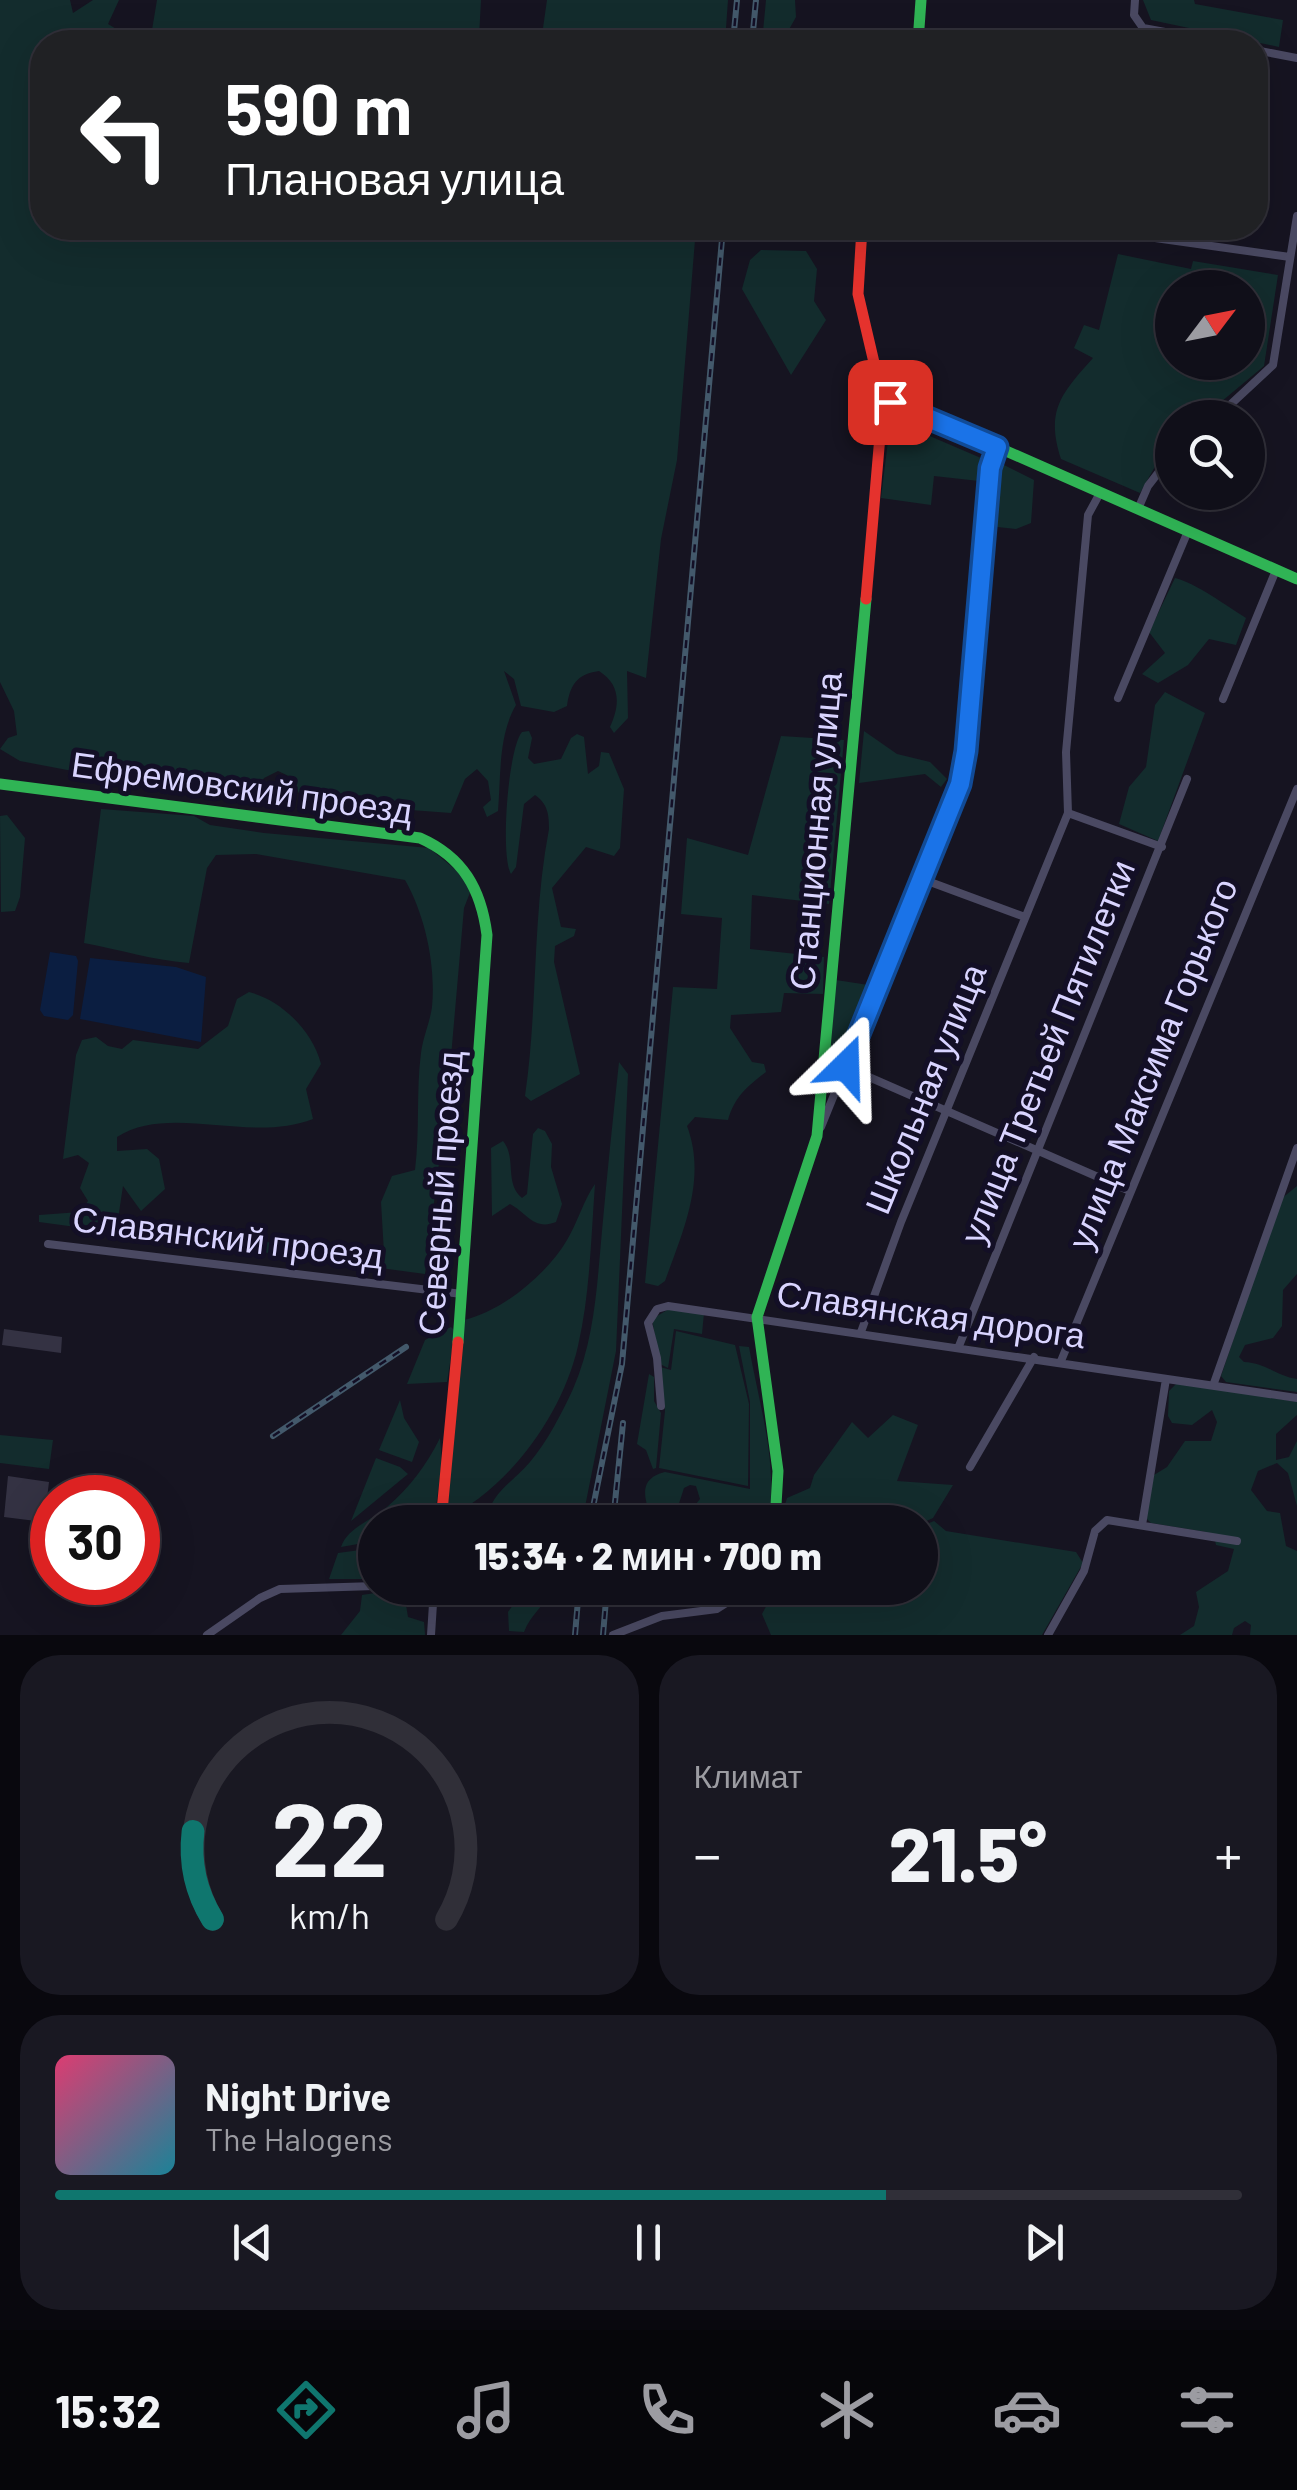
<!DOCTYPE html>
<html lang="ru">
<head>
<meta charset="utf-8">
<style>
	body { margin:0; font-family:Barlow,sans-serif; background:#191822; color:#f1f3f6; height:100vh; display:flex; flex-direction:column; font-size:38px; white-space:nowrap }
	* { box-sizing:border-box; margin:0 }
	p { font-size:32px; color:#9c9ca2 }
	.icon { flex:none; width:55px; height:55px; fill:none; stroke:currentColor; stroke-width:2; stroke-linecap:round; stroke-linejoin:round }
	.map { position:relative; height:1635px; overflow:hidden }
	.details { display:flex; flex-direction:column; gap:20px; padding:20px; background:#09080e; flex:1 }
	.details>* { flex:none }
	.guide { position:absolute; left:30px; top:30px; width:1238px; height:210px; border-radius:40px; box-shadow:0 10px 40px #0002,0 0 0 2px #302f38; background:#202124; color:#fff; overflow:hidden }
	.needle { width:65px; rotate:58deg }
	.buttons { position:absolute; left:1155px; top:270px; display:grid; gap:20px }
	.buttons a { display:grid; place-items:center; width:110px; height:110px; border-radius:50%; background:#100f19; box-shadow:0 10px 40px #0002,0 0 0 2px #302f38; font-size:50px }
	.speed { position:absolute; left:30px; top:1475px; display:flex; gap:20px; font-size:50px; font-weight:700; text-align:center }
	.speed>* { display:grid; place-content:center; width:130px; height:130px; border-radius:50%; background:#100f19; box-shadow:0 10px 40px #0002,0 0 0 2px #302f38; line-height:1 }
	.speed .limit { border:15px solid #d22; background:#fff; color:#111 }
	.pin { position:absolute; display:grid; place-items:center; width:85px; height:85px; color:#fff; margin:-42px; border-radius:20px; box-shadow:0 5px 15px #0006 }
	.me { position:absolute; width:110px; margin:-55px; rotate:22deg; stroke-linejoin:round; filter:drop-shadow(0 0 8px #0008) }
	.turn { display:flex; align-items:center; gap:35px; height:210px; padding:0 30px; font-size:45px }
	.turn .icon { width:130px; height:130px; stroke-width:2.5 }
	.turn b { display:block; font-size:70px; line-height:85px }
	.big { font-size:75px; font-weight:800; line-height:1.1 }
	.details .card { flex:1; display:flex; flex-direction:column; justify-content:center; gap:15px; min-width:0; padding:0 35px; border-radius:40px; background:#191822 }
	.details .dial { align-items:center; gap:0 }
	.dial svg { height:260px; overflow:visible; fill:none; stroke:#302f38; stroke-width:7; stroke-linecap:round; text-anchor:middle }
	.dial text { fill:#f1f3f6; stroke:none }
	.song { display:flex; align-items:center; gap:30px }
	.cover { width:120px; height:120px; border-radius:15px; background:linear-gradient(135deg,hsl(340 70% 55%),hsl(190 70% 35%)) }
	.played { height:10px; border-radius:5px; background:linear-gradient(90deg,#0f766e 70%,#302f38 70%) }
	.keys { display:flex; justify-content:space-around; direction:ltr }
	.heat { display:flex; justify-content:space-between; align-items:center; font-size:55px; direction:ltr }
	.details .tiles { flex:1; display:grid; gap:20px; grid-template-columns:1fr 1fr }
	.card:last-child { grid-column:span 2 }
	.trip { position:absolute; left:358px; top:1505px; width:580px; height:100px; border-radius:50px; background:#100f19; box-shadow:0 10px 40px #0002,0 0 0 2px #302f38; font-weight:800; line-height:100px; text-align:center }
	.tabs { display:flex; height:160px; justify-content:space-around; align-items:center; background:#06060a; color:#9c9ca2 }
	.tabs .icon { width:70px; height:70px }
	.tabs .on { color:#0f766e }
	.tabs b { font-size:45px; color:#f1f3f6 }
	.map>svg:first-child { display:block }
	.green { fill:#132c2d; fill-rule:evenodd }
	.water { fill:#0b1e41 }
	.building { fill:#343243 }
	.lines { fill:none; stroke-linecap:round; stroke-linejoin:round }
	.street { stroke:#4a4962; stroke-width:8 }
	.fast { stroke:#30b455; stroke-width:11 }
	.jam { stroke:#e5322d; stroke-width:11 }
	.rail-casing { stroke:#43596b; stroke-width:6 }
	.rail { stroke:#130f26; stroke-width:2.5; stroke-dasharray:8; stroke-linecap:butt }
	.route-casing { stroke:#114b97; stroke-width:25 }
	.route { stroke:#1a73e8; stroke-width:18 }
	.labels { text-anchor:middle; stroke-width:10; stroke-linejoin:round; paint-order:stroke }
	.street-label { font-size:35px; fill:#d9d4ff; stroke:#130f26 }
</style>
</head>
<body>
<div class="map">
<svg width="1297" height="1635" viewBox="0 0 1297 1635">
	<rect width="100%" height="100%" fill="#161421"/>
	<path class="green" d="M0 0H70L73 13 93 0H119L108 24 138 42H42V228H696L677 460 661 539 646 678 627 671 628 718 614 733 610 727C620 705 621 685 599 671 577 674 570 685 567 706L554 712 521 706 514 679 504 671 516 705C498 736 501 776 498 811L487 817 483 807 491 800 488 781 477 769 465 779 451 813 384 808 360 795 345 802 333 813C307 812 301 801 293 778L278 771 264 778 259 787 194 785 155 777 125 781 20 761 0 749 8 738 17 735 14 711 0 682Z
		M157 0H481L479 37 498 42H150Z
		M547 0H728L725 42H541Z
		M766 0H795L796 17 782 42H762Z
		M1143 0H1194L1195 4 1283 20 1279 47 1151 20Z
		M761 250 806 251 817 269 814 301 826 320 791 375 742 289 750 260Z
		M1118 254 1191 269 1193 261 1278 275 1264 366 1203 417 1172 418V443L1165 449 1140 493 1061 459C1045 410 1062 393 1093 358L1074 348 1084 325 1099 330ZM1172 288H1248V362H1172Z
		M904 425 981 458 979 481 934 476 931 505 881 498 888 441Z
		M1000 463 1034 480 1031 523 1016 529 988 526 993 469Z
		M1175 578C1194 582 1227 606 1246 618L1236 645 1209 639 1188 665 1158 683 1142 674 1165 653 1149 632Z
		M1165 692 1205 713 1158 841 1119 824 1129 787 1146 767 1155 705Z
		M529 731 532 738 528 758 534 764 561 759 571 738 577 734 584 737 588 774 599 766 601 752 609 753 624 789 620 848 614 856 586 847 552 888 561 927 576 929 574 936 555 946 554 962 580 1074 531 1101 525 1096C538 1008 532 917 549 829 549 815 548 804 535 795L524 804 516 867 511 874C500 856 508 748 522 732Z
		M864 731 897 754 930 762 947 779 941 787 925 774 859 783Z
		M781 736 844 740 829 904 752 895 750 949 824 957 823 994 784 993 781 1012 731 1015 730 1028 752 1062 764 1064 766 1072C747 1087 735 1096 728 1120L695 1117 687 1126C707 1179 683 1231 665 1281L658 1286 645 1283 673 987 717 989 722 918 681 914 687 838 748 855Z
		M101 809 194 816 210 825 264 833 429 848 461 874 471 890 464 908 448 1091 425 1274 39 1222V1215L80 1212 88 1201 80 1188 89 1163 78 1155 63 1159 76 1055 82 1040 96 1037 108 1046 122 1049 133 1040 198 1049 228 1026 237 999 249 992C282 1000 313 1032 321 1064L306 1089 313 1119C250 1144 170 1103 117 1137V1151L147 1149 159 1159 165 1189 141 1211 123 1186 118 1219 376 1259 384 1253 381 1202 392 1176 415 1170C420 1131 416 1091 421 1053 423 1037 430 1022 432 1007 436 965 425 915 405 880L256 854 216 855 207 868 189 963C151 960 122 950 84 943Z
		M7 815 25 838 20 897 15 911 1 912 0 816Z
		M836 980 875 986 832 1091 826 1088Z
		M619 1062 628 1074 616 1351 582 1522H486C490 1493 512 1483 530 1462 547 1442 562 1413 573 1389 595 1339 597 1284 602 1231 607 1174 613 1118 619 1062Z
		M538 1128 545 1131 552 1144 551 1167 562 1204 556 1222C534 1231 527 1213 510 1204L492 1216 491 1148 503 1141C517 1158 504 1183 522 1198L527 1194 533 1134Z
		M595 1184C591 1238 590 1294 578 1346 562 1416 508 1489 444 1520L464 1320C503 1311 548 1273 567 1240 578 1222 583 1201 595 1184Z
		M1297 1186V1274L1283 1290 1282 1326 1273 1338 1245 1345 1239 1357 1244 1362C1266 1363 1277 1376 1297 1379V1392L1226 1382 1221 1376 1281 1199Z
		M669 1309 704 1313 702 1334 674 1329 668 1368 660 1364 652 1319Z
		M451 1327 455 1331 447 1382 407 1384 425 1340Z
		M676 1331 735 1345 749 1404 748 1486 659 1468 665 1411 660 1367 671 1370Z
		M739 1346 749 1347C759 1404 779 1465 768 1522H693L691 1510 700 1499 696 1486 690 1485 684 1488 673 1522H653C646 1503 635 1479 665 1472L750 1489V1402Z
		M649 1374 654 1377V1401L661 1413 656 1468 653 1469 646 1450 637 1444Z
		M1178 1382 1297 1402V1415L1276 1434V1460L1289 1457 1297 1441V1506L1288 1473 1277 1463 1258 1471 1251 1490 1267 1511 1280 1513 1286 1546 1297 1551V1635H1250L1251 1625 1245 1621 1234 1628 1232 1635H1180L1194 1626 1199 1607 1196 1592 1228 1571 1234 1549 1216 1545 1214 1536 1206 1532 1151 1523 1146 1518 1154 1475 1167 1467 1185 1441H1211L1217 1422 1212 1410 1192 1425 1172 1423 1168 1416 1169 1391Z
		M400 1400 404 1418 419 1442 412 1462 379 1450Z
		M893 1415 918 1425 897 1481 953 1485 933 1518 920 1524 832 1522 819 1504 790 1516 783 1511 787 1498 810 1488 814 1475 852 1422 868 1438Z
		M0 1435 53 1440 49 1469 0 1463Z
		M440 1438 442 1461 434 1522H375V1541L341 1547C348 1527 371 1521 387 1507 410 1487 426 1466 440 1438Z
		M376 1458 400 1467 408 1474 351 1521Z
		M934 1521 946 1531 1076 1552 1083 1563 1042 1635H771L762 1614 770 1599 771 1588H920V1527Z
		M375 1548V1579H329L338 1553Z
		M525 1588H556C545 1604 531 1614 524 1632L509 1631 508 1612Z
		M375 1593 405 1599 408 1617 424 1622 425 1635H341L360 1611 362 1595Z"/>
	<path class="water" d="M50 952 76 956 78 961 73 1015 68 1020 44 1016 40 1010Z
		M90 958 176 967 206 977 201 1042 80 1019Z"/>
	<path class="building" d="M4 1329 62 1337 61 1353 2 1345Z
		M8 1476 49 1482 44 1522 4 1517Z"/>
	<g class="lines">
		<path class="street" d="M1135 0 1134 15 1143 28 1220 42
			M1255 50 1297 58
			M1084 228 1290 257
			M1216 418 1273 365 1297 216
			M1138 509 1148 486 1172 455
			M1118 698 1188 531
			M1223 699 1276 570
			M1068 813 1162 847
			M922 879 1025 917
			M846 1067 1130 1191
			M821 1127 960 784 990 468 997 447
			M48 1244 462 1294
			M861 1332 901 1222 1068 813 1066 752 1088 515 1100 493
			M959 1346 1187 779
			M1061 1361 1297 789
			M1214 1383 1297 1148
			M661 1406 657 1358 648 1323 657 1309 668 1306 1297 1398
			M970 1467 1034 1357
			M1142 1525 1166 1379
			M207 1635 260 1598 280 1589 375 1586
			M431 1635 434 1588
			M613 1635 662 1616 717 1609 750 1588
			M1048 1635 1084 1571 1095 1531 1107 1520 1237 1541"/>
		<path class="fast" d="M918 42 921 0
			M883 401 897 403 1297 579
			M0 784 420 838C463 857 481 889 487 935L458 1342
			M775 1522 778 1471 757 1317 817 1136 866 599"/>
		<path class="jam" d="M862 228 858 294 883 401 866 599
			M441 1522 458 1342"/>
		<defs>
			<path id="rail" d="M733 42 737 0
				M752 42 756 0
				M273 1436 406 1347
				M590 1522 622 1364 723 228
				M613 1522 623 1423
				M575 1635 579 1588
				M603 1635 607 1588"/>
		</defs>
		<use href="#rail" class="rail-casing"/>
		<use href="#rail" class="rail"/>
	</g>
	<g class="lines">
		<defs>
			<path id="route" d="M846 1066 960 784 966 751 990 468 997 447 890 402"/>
		</defs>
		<use href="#route" class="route-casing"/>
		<use href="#route" class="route"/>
	</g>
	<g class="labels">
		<g class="street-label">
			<text transform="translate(242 788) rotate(8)" y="12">Ефремовский проезд</text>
			<text transform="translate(816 831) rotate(-85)" y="12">Станционная улица</text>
			<text transform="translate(1048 1052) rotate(-68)" y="12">улица Третьей Пятилетки</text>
			<text transform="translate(1153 1064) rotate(-68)" y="12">улица Максима Горького</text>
			<text transform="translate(926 1089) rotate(-68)" y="12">Школьная улица</text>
			<text transform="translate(441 1193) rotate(-86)" y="12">Северный проезд</text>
			<text transform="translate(228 1238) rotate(7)" y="12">Славянский проезд</text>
			<text transform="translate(931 1315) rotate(8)" y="12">Славянская дорога</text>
		</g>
	</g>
</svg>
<div class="buttons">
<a><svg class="needle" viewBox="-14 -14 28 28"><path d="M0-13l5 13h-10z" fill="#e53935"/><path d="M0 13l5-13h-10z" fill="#9c9ca2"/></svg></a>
<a><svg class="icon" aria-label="search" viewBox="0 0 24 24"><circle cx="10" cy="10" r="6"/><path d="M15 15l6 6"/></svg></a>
</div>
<div class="speed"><div class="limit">30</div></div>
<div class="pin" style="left:890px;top:402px;background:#d93025"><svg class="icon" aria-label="arrive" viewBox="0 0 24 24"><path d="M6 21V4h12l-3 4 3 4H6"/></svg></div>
<svg class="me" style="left:846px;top:1066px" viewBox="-20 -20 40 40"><path d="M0-17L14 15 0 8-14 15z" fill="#1a73e8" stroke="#fff" stroke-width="4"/></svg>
<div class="trip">15:34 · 2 мин · 700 m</div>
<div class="guide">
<div class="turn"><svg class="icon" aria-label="left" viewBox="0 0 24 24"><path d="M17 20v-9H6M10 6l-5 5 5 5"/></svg><div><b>590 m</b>Плановая улица</div></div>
</div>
</div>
<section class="details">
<div class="tiles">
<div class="card dial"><svg viewBox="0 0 100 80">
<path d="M14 69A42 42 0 1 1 86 69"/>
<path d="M14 69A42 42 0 0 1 8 42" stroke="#0f766e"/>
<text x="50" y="56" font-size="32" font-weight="700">22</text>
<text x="50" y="72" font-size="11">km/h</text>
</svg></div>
<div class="card"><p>Климат</p>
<div class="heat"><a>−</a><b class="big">21.5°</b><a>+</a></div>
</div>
<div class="card">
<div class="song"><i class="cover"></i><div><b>Night Drive</b><p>The Halogens</p></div></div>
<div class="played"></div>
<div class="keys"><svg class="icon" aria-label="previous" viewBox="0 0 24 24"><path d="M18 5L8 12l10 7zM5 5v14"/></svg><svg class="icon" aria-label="pause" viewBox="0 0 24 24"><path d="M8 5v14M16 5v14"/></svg><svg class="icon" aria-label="next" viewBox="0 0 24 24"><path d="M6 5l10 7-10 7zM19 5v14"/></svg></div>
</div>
</div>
</section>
<nav class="tabs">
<b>15:32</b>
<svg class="icon on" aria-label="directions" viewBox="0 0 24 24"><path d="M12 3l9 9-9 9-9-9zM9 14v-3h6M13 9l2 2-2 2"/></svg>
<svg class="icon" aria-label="music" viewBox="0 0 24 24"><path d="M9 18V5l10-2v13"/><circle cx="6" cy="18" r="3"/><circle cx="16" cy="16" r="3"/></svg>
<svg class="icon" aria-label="phone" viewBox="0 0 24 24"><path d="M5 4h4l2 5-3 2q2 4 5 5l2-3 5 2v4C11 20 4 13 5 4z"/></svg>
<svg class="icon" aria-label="climate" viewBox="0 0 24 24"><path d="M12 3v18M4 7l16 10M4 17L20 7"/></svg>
<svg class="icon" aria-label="car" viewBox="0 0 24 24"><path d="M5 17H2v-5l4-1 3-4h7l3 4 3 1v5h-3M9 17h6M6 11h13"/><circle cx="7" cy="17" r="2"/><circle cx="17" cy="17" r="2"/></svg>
<svg class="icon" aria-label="filters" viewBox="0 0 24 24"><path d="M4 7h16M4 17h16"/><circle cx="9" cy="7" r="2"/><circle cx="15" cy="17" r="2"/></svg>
</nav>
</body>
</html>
